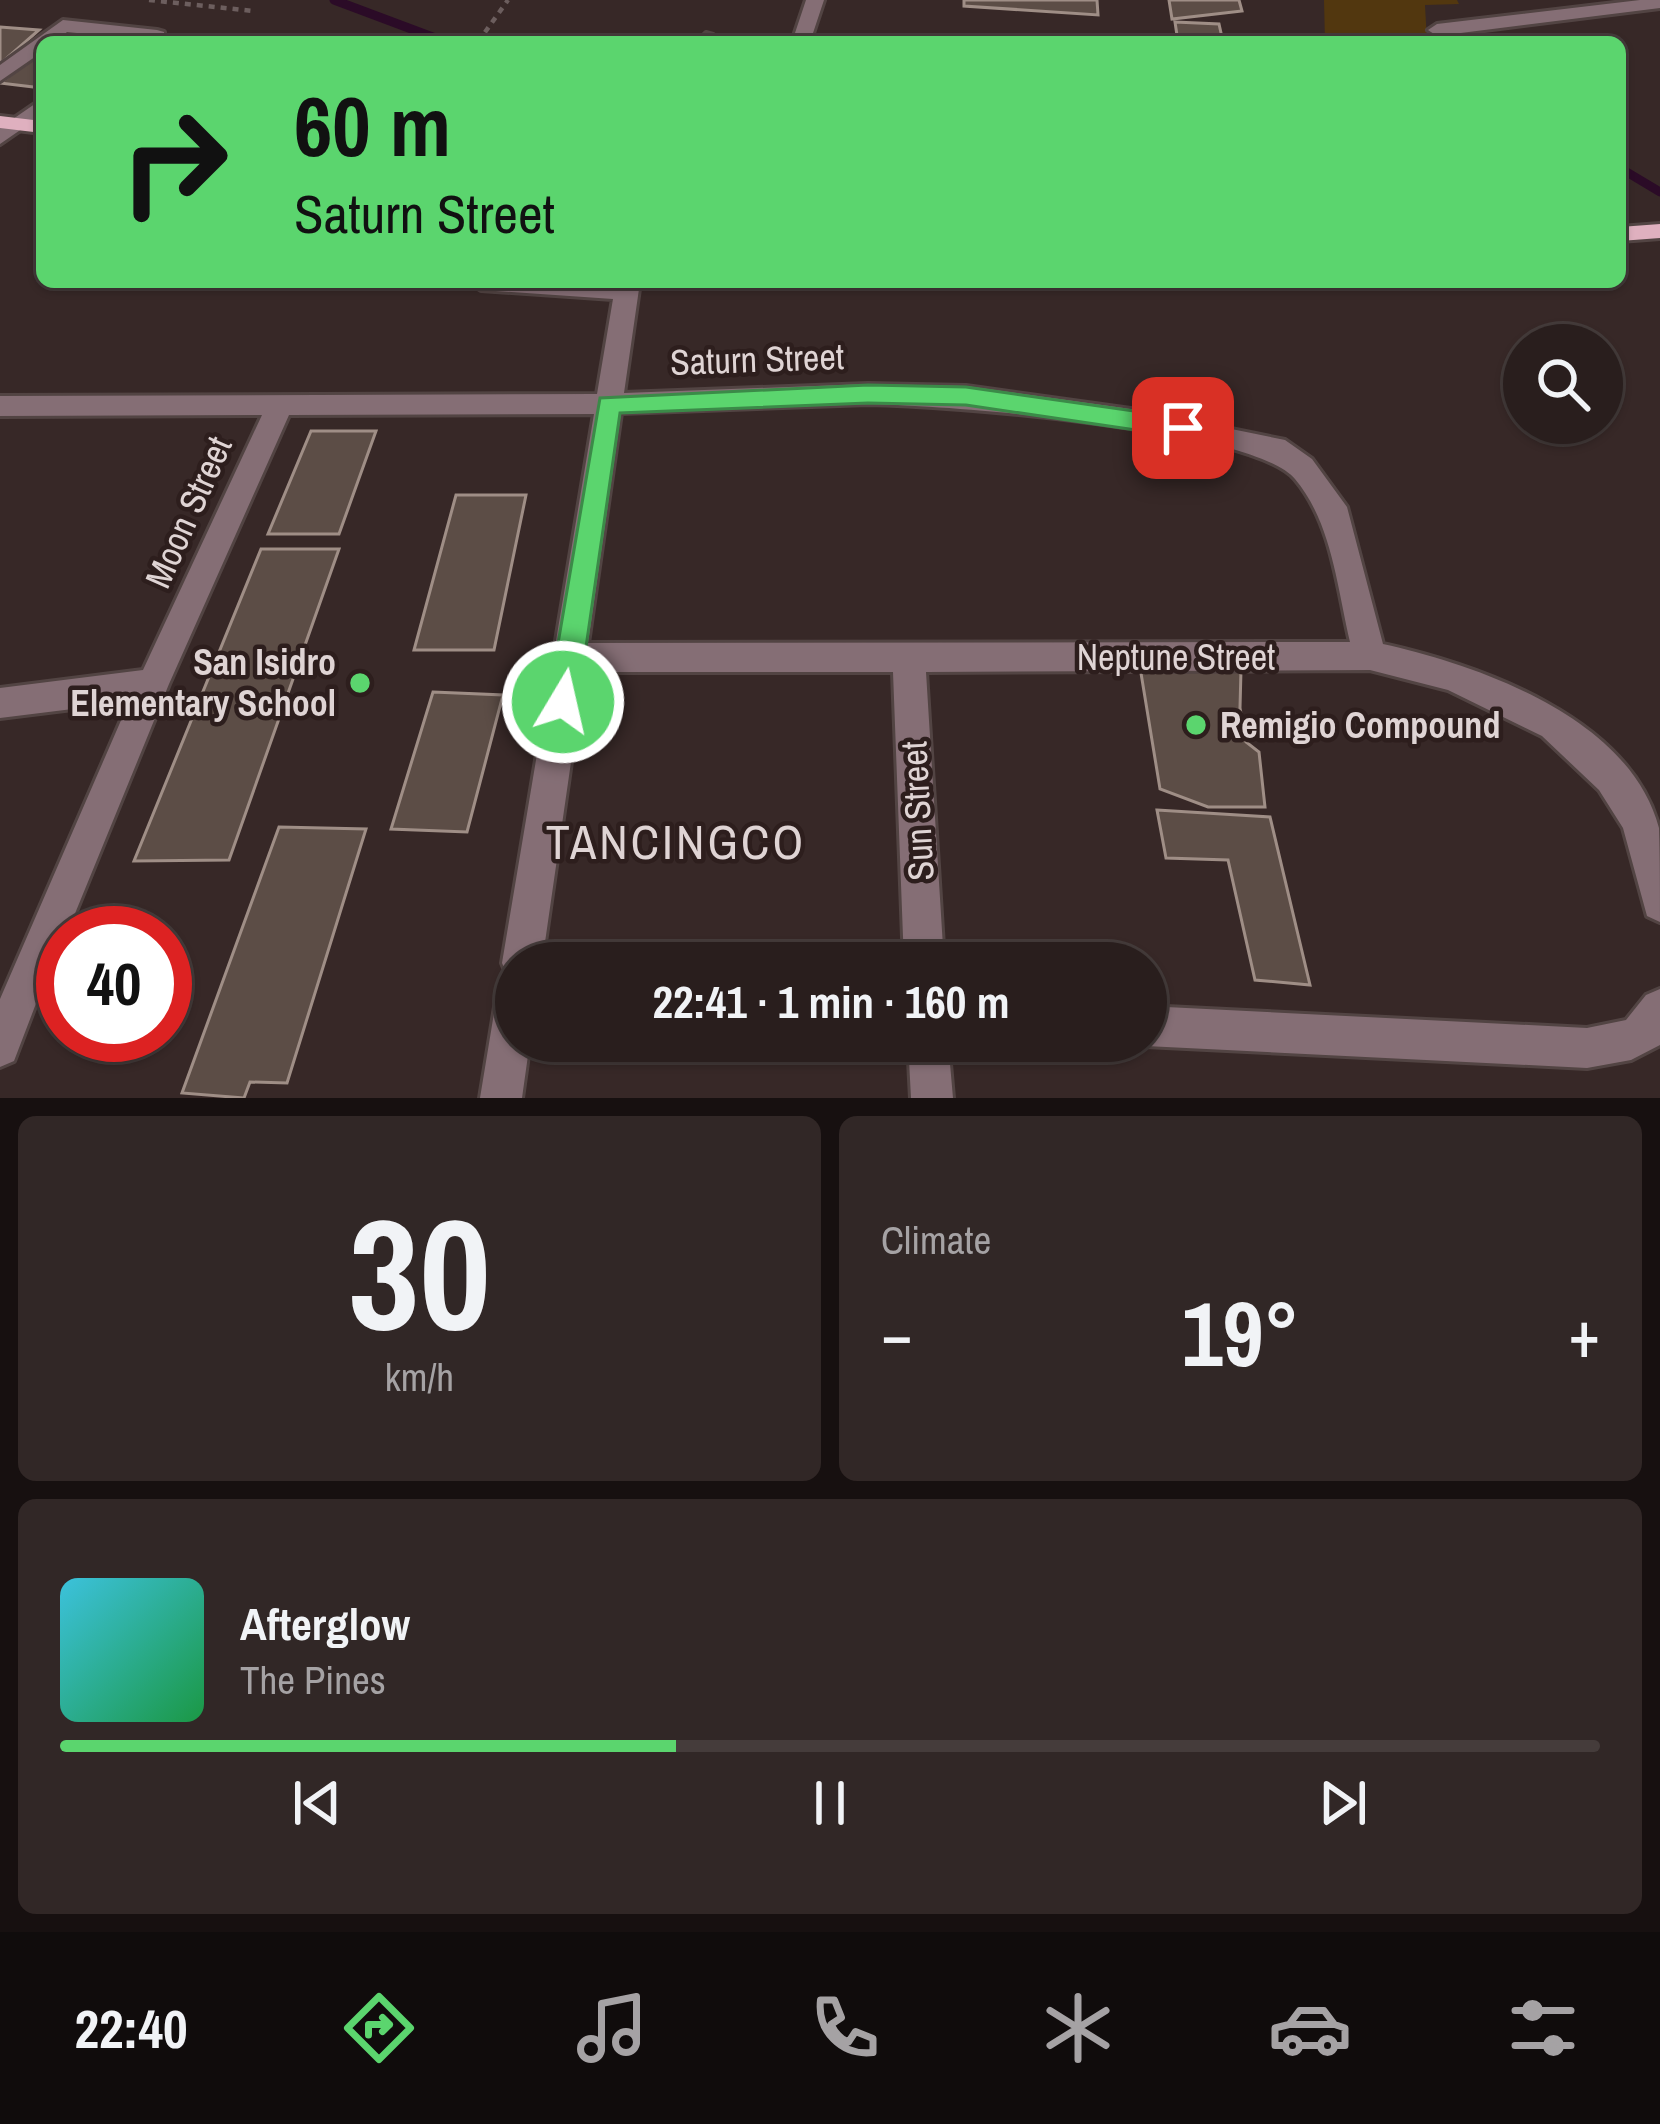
<!DOCTYPE html>
<html lang="en">
<head>
<meta charset="utf-8">
<style>
	body { margin:0; font-family:"Archivo Narrow",sans-serif; background:#312726; color:#f1f3f6; height:100vh; display:flex; flex-direction:column; font-size:45px; white-space:nowrap }
	* { box-sizing:border-box; margin:0 }
	p { font-size:39px; color:#a5a2a4 }
	.icon { flex:none; width:66px; height:66px; fill:none; stroke:currentColor; stroke-width:2; stroke-linecap:round; stroke-linejoin:round }
	.map { position:relative; height:1098px; overflow:hidden }
	.side { display:flex; flex-direction:column; gap:18px; padding:18px; background:#171010; flex:1 }
	.side>* { flex:none }
	.hud { position:absolute; left:36px; top:36px; width:1590px; height:252px; border-radius:18px; box-shadow:0 3px 9px #0004,0 0 0 3px #453c3b; background:#5bd56e; color:#111; overflow:hidden }
	.fabs { position:absolute; left:1503px; top:324px; display:grid; gap:24px }
	.fabs a { display:grid; place-items:center; width:120px; height:120px; border-radius:50%; background:#291e1d; box-shadow:0 3px 9px #0004,0 0 0 3px #453c3b; font-size:60px }
	.speed { position:absolute; left:36px; top:906px; display:flex; gap:24px; font-size:60px; font-weight:700; text-align:center }
	.speed>* { display:grid; place-content:center; width:156px; height:156px; border-radius:50%; background:#291e1d; box-shadow:0 3px 9px #0004,0 0 0 3px #453c3b; line-height:1 }
	.speed .limit { border:18px solid #d22; background:#fff; color:#111 }
	.pin { position:absolute; display:grid; place-items:center; width:102px; height:102px; color:#fff; margin:-51px; border-radius:24px; box-shadow:0 6px 18px #0006 }
	.me { position:absolute; width:132px; margin:-66px; rotate:9deg; stroke-linejoin:round; filter:drop-shadow(0 0 9px #0008) }
	.turn { display:flex; align-items:center; gap:42px; height:252px; padding:0 60px; font-size:54px }
	.turn .icon { width:156px; height:156px; stroke-width:2.5 }
	.turn b { display:block; font-size:84px; line-height:102px }
	.big { font-size:90px; font-weight:800; line-height:1.1 }
	.side .tile { flex:1; display:flex; flex-direction:column; justify-content:center; gap:18px; min-width:0; padding:0 42px; border-radius:18px; background:#312726 }
	.side .dial { align-items:center; gap:0 }
	.dial b { font-size:156px; line-height:1 }
	.song { display:flex; align-items:center; gap:36px }
	.cover { width:144px; height:144px; border-radius:18px; background:linear-gradient(135deg,hsl(190 70% 55%),hsl(140 70% 35%)) }
	.played { height:12px; border-radius:6px; background:linear-gradient(90deg,#5bd56e 40%,#453c3b 40%) }
	.keys { display:flex; justify-content:space-around; direction:ltr }
	.heat { display:flex; justify-content:space-between; align-items:center; font-size:66px; direction:ltr }
	.side .tiles { flex:1; display:grid; gap:18px; grid-template-columns:1fr 1fr }
	.tile:last-child { grid-column:span 2 }
	.trip { position:absolute; left:495px; top:942px; width:672px; height:120px; border-radius:60px; background:#291e1d; box-shadow:0 3px 9px #0004,0 0 0 3px #453c3b; font-weight:800; line-height:120px; text-align:center }
	.tab-bar { display:flex; height:192px; justify-content:space-around; align-items:center; background:#100c0c; color:#a5a2a4 }
	.tab-bar .icon { width:84px; height:84px }
	.tab-bar .active { color:#5bd56e }
	.tab-bar b { font-size:54px; color:#f1f3f6 }
	.map>svg:first-child { display:block }
	.green { fill:#52370f }
	.lines { fill:none; stroke-linecap:round; stroke-linejoin:round }
	.stream { stroke:#2b0b27; stroke-width:9 }
	.building { fill:#5c4d46; stroke:#9f8e86; stroke-width:3 }
	.minor-casing { stroke:#524443; stroke-width:6 }
	.major-casing { stroke:#524443; stroke-width:6 }
	.path { stroke:#6c5e5e; stroke-width:4.5; stroke-dasharray:6 6; stroke-linecap:butt }
	.minor { fill:#856e75; fill-rule:evenodd }
	.major { fill:#dfb0bf; fill-rule:evenodd }
	.route { fill:#5bd56e; stroke:#3b8a48; stroke-width:3 }
	.poi-dot { fill:#5bd56e; stroke:#2d1e1d; stroke-width:4.5 }
	.labels { text-anchor:middle; stroke-width:9; stroke-linejoin:round; paint-order:stroke }
	.street-label { font-size:36px; fill:#dfd4d4; stroke:#2d1e1d }
	.poi-label { font-size:36px; font-weight:bold; fill:#dfd4d4; stroke:#2d1e1d; text-anchor:end }
	.near-neighbourhood-label { font-size:48px; letter-spacing:3px; fill:#dfd4d4; stroke:#2d1e1d }
</style>
</head>
<body>
<div class="map">
<svg width="1660" height="1098" viewBox="0 0 1660 1098">
	<rect width="100%" height="100%" fill="#372827"/>
	<path class="green" d="M1324 0H1457L1459 4 1425 5 1427 42H1325Z"/>
	<g class="lines">
		<path class="stream" d="M334 0 446 42
			M1620 168 1660 192"/>
	</g>
	<path class="building" d="M964 0H1097L1098 15 964 6Z
		M1169 0H1239L1242 11 1172 19Z
		M1175 22 1219 24 1223 42H1178Z
		M0 27 39 30 0 64Z
		M42 50V88L0 83Z
		M311 431H376L339 534H268Z
		M456 495H526L494 650H414Z
		M261 549H339L229 860 134 861Z
		M1140 667 1241 670 1240 708 1246 742 1259 752 1265 807H1208L1160 789Z
		M433 692 503 695 467 832 391 829Z
		M1157 810 1270 817 1310 985 1255 980 1228 860 1166 858Z
		M279 827 366 829 287 1083 250 1082 244 1098 182 1093Z"/>
	<g class="lines">
		<defs>
			<path id="minor" d="M806 0H824L810 42H792Z
				M1640 0H1660V8L1437 36 1428 30 1437 24Z
				M63 20 157 30 164 32 165 42 67 32 54 42H42V52L0 81V65Z
				M706 33 713 35 715 42H697Z
				M42 99V115L0 144V128Z
				M469 282H640L624 393 868 384 966 386 1138 410 1285 440 1312 459 1347 507 1383 644C1481 666 1630 718 1659 828 1660 856 1660 893 1660 922L1647 916 1623 828 1599 790 1542 736 1448 690 1370 670 926 672 944 963H904L893 672H584L542 963H516V980L508 977 502 963 594 414 289 415 169 684 67 933H63L14 1061 0 1067V999L129 702 0 718V688L143 670 262 415 0 416V396L597 394 613 299 481 290ZM868 404C944 405 1252 428 1295 479 1332 523 1337 587 1350 642L588 643 621 413Z
				M516 981V1041H530L522 1098H480L496 1001 502 987Z
				M1660 989V1045L1631 1060 1587 1068 1146 1046 1133 1041H1146V1006L1587 1028 1626 1020 1646 995Z
				M908 1041H948L953 1098H911Z"/>
			<path id="major" d="M0 116 42 121V133L0 128Z
				M1660 224V238L1620 241V227Z"/>
		</defs>
		<use href="#minor" class="minor-casing"/>
		<use href="#major" class="major-casing"/>
		<path class="path" d="M149 0 253 11
			M478 42 508 0"/>
		<use href="#minor" class="minor"/>
		<use href="#major" class="major"/>
	</g>
	<path class="route" d="M868 385 966 387 1183 418 1196 428 1183 437 966 405 868 403 620 413 578 702 574 712H552L548 702 600 398Z"/>
	<g class="poi-dot">
		<circle cx="360" cy="683" r="12"/>
		<circle cx="1196" cy="725" r="12"/>
	</g>
	<g class="labels">
		<g class="street-label">
			<text transform="translate(757 359) rotate(-2)" y="13">Saturn Street</text>
			<text transform="translate(188 512) rotate(-66)" y="13">Moon Street</text>
			<text x="1176" y="670">Neptune Street</text>
			<text transform="translate(917 811) rotate(-93)" y="13">Sun Street</text>
		</g>
		<g class="poi-label">
			<text x="336" y="675">San Isidro<tspan x="336" dy="41">Elementary School</tspan></text>
			<text x="1220" y="738" text-anchor="start">Remigio Compound</text>
		</g>
		<g class="near-neighbourhood-label">
			<text x="676" y="859">TANCINGCO</text>
		</g>
	</g>
</svg>
<div class="fabs">
<a><svg class="icon" aria-label="search" viewBox="0 0 24 24"><circle cx="10" cy="10" r="6"/><path d="M15 15l6 6"/></svg></a>
</div>
<div class="speed"><div class="limit">40</div></div>
<div class="pin" style="left:1183px;top:428px;background:#d93025"><svg class="icon" aria-label="arrive" viewBox="0 0 24 24"><path d="M6 21V4h12l-3 4 3 4H6"/></svg></div>
<svg class="me" style="left:563px;top:702px" viewBox="-20 -20 40 40"><circle r="17" fill="#5bd56e" stroke="#fff" stroke-width="3"/><path d="M0-11L8 9 0 5-8 9z" fill="#fff"/></svg>
<div class="trip">22:41 · 1 min · 160 m</div>
<div class="hud">
<div class="turn"><svg class="icon" aria-label="right" viewBox="0 0 24 24"><path d="M7 20v-9h11M14 6l5 5-5 5"/></svg><div><b>60 m</b>Saturn Street</div></div>
</div>
</div>
<section class="side">
<div class="tiles">
<div class="tile dial"><b>30</b><p>km/h</p></div>
<div class="tile"><p>Climate</p>
<div class="heat"><a>−</a><b class="big">19°</b><a>+</a></div>
</div>
<div class="tile">
<div class="song"><i class="cover"></i><div><b>Afterglow</b><p>The Pines</p></div></div>
<div class="played"></div>
<div class="keys"><svg class="icon" aria-label="previous" viewBox="0 0 24 24"><path d="M18 5L8 12l10 7zM5 5v14"/></svg><svg class="icon" aria-label="pause" viewBox="0 0 24 24"><path d="M8 5v14M16 5v14"/></svg><svg class="icon" aria-label="next" viewBox="0 0 24 24"><path d="M6 5l10 7-10 7zM19 5v14"/></svg></div>
</div>
</div>
</section>
<nav class="tab-bar">
<b>22:40</b>
<svg class="icon active" aria-label="directions" viewBox="0 0 24 24"><path d="M12 3l9 9-9 9-9-9zM9 14v-3h6M13 9l2 2-2 2"/></svg>
<svg class="icon" aria-label="music" viewBox="0 0 24 24"><path d="M9 18V5l10-2v13"/><circle cx="6" cy="18" r="3"/><circle cx="16" cy="16" r="3"/></svg>
<svg class="icon" aria-label="phone" viewBox="0 0 24 24"><path d="M5 4h4l2 5-3 2q2 4 5 5l2-3 5 2v4C11 20 4 13 5 4z"/></svg>
<svg class="icon" aria-label="climate" viewBox="0 0 24 24"><path d="M12 3v18M4 7l16 10M4 17L20 7"/></svg>
<svg class="icon" aria-label="car" viewBox="0 0 24 24"><path d="M5 17H2v-5l4-1 3-4h7l3 4 3 1v5h-3M9 17h6M6 11h13"/><circle cx="7" cy="17" r="2"/><circle cx="17" cy="17" r="2"/></svg>
<svg class="icon" aria-label="filters" viewBox="0 0 24 24"><path d="M4 7h16M4 17h16"/><circle cx="9" cy="7" r="2"/><circle cx="15" cy="17" r="2"/></svg>
</nav>
</body>
</html>
